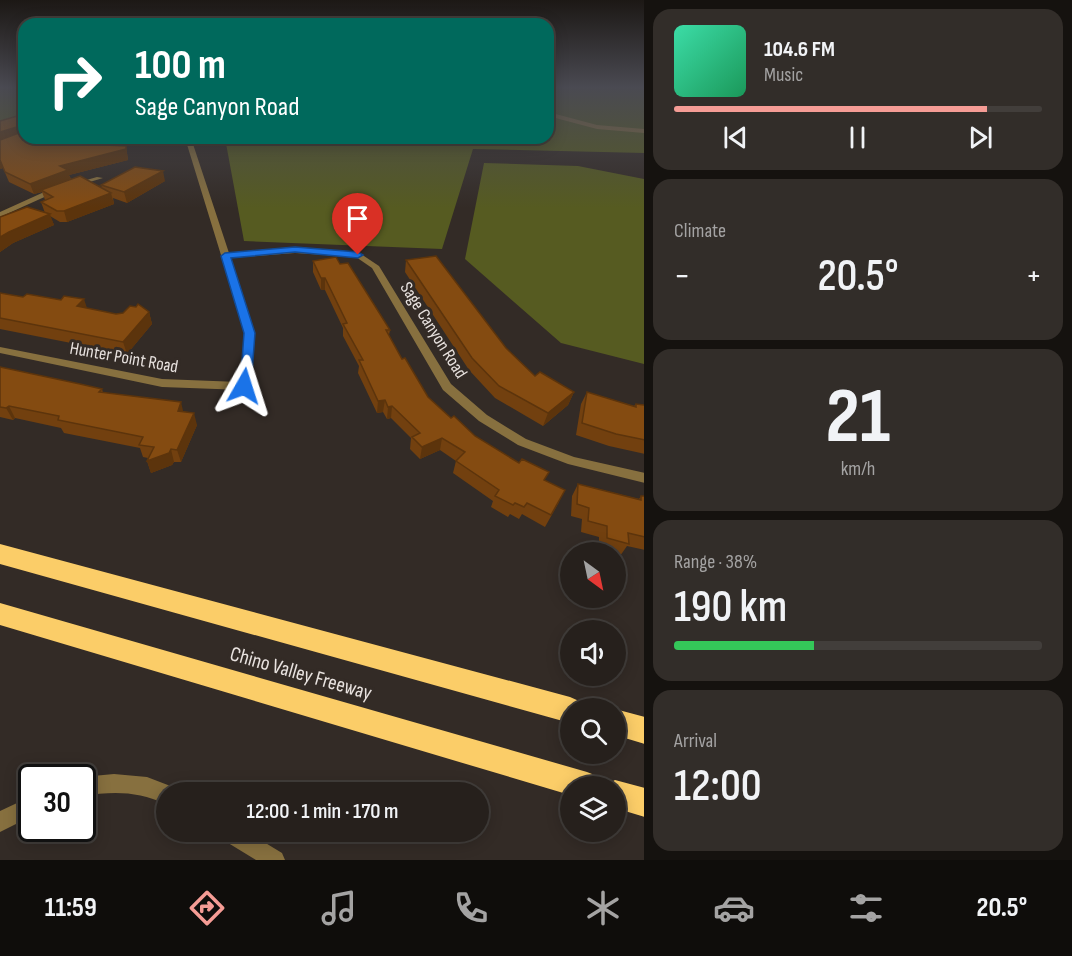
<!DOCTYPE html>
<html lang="en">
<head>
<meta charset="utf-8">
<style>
	body { margin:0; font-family:"Sofia Sans Condensed",sans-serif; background:#322d29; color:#f1f3f6; height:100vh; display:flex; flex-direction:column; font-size:22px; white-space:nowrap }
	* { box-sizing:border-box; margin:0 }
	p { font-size:20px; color:#a4a3a3 }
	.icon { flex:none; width:33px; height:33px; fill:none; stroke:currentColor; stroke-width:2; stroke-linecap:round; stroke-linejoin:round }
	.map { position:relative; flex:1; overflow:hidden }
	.side { display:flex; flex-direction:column; gap:9px; padding:9px; background:#15120f; width:428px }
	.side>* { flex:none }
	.guide { position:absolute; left:18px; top:18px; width:536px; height:126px; border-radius:18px; box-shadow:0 3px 15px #0003,0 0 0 2px #423e3b; background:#00695c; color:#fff; overflow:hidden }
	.needle { width:39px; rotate:147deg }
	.buttons { position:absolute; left:560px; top:542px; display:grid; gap:12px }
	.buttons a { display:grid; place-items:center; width:66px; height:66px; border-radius:50%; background:#26201c; box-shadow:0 3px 15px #0003,0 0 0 2px #423e3b; font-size:30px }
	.speed { position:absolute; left:18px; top:764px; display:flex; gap:12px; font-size:30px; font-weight:700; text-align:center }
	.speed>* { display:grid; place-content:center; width:78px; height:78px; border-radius:50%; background:#26201c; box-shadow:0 3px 15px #0003,0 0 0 2px #423e3b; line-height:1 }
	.speed .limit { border:3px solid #111; border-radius:9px; background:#fff; color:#111 }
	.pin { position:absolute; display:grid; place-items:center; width:51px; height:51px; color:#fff; margin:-62px -26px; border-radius:50% 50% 50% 0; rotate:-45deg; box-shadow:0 0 6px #0007 }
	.pin .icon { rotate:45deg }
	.me { position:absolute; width:66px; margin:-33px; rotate:6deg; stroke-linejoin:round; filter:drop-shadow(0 0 4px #0008) }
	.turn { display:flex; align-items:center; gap:21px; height:126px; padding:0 18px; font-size:27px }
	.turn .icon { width:78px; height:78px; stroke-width:2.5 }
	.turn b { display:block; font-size:42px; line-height:51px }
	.big { font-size:45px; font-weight:600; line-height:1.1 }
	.side .tile { flex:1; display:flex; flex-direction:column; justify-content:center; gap:9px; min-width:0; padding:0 21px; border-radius:18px; background:#322d29 }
	.side .dial { align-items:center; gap:0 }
	.dial b { font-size:78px; line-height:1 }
	.song { display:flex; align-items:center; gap:18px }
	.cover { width:72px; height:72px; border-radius:9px; background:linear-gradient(135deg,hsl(160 70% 55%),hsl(150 70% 35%)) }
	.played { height:6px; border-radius:3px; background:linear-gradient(90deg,#f59c95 85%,#423e3b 85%) }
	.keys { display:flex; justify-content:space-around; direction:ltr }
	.heat { display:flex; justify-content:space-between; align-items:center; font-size:33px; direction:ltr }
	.charge { height:9px; border-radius:4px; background:linear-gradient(90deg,#34c759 38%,#423e3b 0) }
	.trip { position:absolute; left:156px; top:782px; width:333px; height:60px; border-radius:30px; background:#26201c; box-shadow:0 3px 15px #0003,0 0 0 2px #423e3b; font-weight:600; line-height:60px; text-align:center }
	.menu { display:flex; height:96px; justify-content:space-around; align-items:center; background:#0f0d0b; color:#a4a3a3 }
	.menu .icon { width:42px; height:42px }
	.menu .on { color:#f59c95 }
	.menu b { font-size:27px; color:#f1f3f6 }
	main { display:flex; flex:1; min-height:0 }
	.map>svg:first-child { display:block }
	.green { fill:#565b21 }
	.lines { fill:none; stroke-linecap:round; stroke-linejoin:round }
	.street { fill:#87703f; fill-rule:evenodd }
	.highway { fill:#fbcd68; fill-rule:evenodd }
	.wall { fill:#72400f }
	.shaded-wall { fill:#5c340c }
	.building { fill:#844b11; stroke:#5c340c; stroke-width:1.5 }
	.route { fill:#1a73e8; stroke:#114b97; stroke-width:1.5 }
	.labels { text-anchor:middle; stroke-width:6; stroke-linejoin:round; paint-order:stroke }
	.street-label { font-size:18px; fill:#e8e2df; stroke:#332b26 }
	.near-street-label { font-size:21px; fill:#e8e2df; stroke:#332b26 }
</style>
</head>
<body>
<main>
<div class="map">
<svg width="645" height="860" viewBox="0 0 645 860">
	<rect width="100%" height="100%" fill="#332b26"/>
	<path class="green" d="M0 88H24V119L0 125Z
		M548 88H644V153L473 149 442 249 244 241 225 138H548Z
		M484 163 578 166 644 179V364L561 343 465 259Z"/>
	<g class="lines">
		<path class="street" d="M548 112 597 125 645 129V133L597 129 548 116Z
			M185 138H191L229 253 295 247 358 252 379 266 451 384 487 415 526 439 574 457 645 473V483L568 464 518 445 479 421 443 390 372 268 356 257 295 253 230 258 255 333 250 386 244 390 162 387 0 353V347L162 379 239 382 245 333Z
			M97 177 103 178 73 187 69 185Z
			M53 188 60 190 0 217V212Z
			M114 774 147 777 173 787 175 792H166V804C137 791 114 791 82 796V777Z
			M32 796V816L0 832V811Z
			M217 831H246L282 853 285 860H256L220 838Z"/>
		<path class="highway" d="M0 544 570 697 579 701 582 708H570V723L0 564Z
			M0 603 587 772 597 776 601 786H570V795L0 625Z
			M615 709 645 717V744L615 735Z
			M615 780 645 788V817L615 808V786H604Z"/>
	</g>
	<path class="wall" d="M24 114V138H84L66 140V143L126 146 128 160 69 175 71 179 102 188 101 185 165 181 127 203 113 198 114 204 67 222H60L50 216 54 225 13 243 0 252V217L45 213 41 202 45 200 42 192 34 194 9 182 3 168 0 169Z
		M406 260 506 348 535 376 574 392 568 405 543 426 495 398 469 370 405 272Z
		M313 261 340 264 390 330 389 335 402 359 428 397 451 418 475 436 545 480 559 502 545 527 522 514 519 519 510 514 508 517 491 507 493 501 453 473 456 461 440 450 420 459 410 449 411 438 391 418 387 419 383 412 377 413 358 373 359 366 343 336V328L325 290H321L313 272Z
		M0 293 116 314 149 312 152 324 127 354 0 329Z
		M0 367 102 389 103 393 184 412 197 425 181 462H174L172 465 151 473 147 461 148 458 143 457 140 448 64 433 61 428 15 418 13 420 0 417Z
		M587 392 634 406 636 404 645 405V454L609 446 576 435 581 404Z
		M578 484 639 499 641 496H645V550L627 546 620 556 615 554V552H607L599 550V537L581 532 582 519 571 516 572 496Z"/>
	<path class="shaded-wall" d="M20 126 23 136 0 143V132Z
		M63 138H84L66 140V153L63 143Z
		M126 146 128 160 69 175 71 180 41 190 42 192 34 194 30 184 60 166Z
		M0 160 3 168 0 169Z
		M163 171 165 181 127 203 124 192Z
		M111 193 114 204 67 222 64 211Z
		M50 214 54 225 13 243 0 252V237L9 232Z
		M321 278H325V290H321Z
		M84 299 88 311 77 306Z
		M149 312 152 324 127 354 123 342Z
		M574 392 568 405 543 426 548 413Z
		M385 400 383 412 377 413 378 401Z
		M181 402 184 415 178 411Z
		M9 406 15 418 13 420 6 408Z
		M392 406 391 418 387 419 388 407Z
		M194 413 197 425 181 462 177 450Z
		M442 438 440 450 420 459 422 447Z
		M171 449 174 462 172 465 151 473 147 461Z"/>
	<path class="building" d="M24 114V127L20 126 0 132V121Z
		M24 131V138H63V143L126 146V149L60 166 68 170 30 184 5 172 0 160V140Z
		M135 167 163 171 124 192 101 185Z
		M80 176 111 193 64 211H57L41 202 53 197 41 190Z
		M27 207 50 214 9 232 0 237V217Z
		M436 256 506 348 535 376 540 372 574 392 548 413 499 386 472 358 406 260Z
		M336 257 340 264 348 263 390 330H386L402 359 405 358 428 397 451 418 454 416 475 436 519 463 522 459 549 472 544 480 565 490 551 515 527 503 524 507 515 503 513 505 495 496 499 490 456 461 465 452 442 438 422 447 412 437 420 433 392 406 388 407 385 400 378 401 359 360H363L343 324 347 323 325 278H321L313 261Z
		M0 293 23 297 27 294 61 300 64 296 84 299 77 306 116 314 123 313 130 306 136 307 138 304 149 312 123 342 0 318Z
		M0 367 80 384 102 389 99 392 181 402 178 411 194 413 177 450 171 449 169 453 147 461 154 447 139 445 143 437 58 420 59 416 9 406 6 408 0 407Z
		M587 392 636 407V404L645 405V440L616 434 582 423Z
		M578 484 641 500V496H645V537L628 533 629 544 607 538V526L588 521 589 508 577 504Z"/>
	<linearGradient id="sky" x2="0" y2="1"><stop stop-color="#1c1815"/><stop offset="0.42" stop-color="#4a4a52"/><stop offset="1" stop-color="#4a4a52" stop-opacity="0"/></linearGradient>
	<rect width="645" height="208" fill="url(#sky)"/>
	<path class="route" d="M295 247 358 252 363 255 358 258 295 252 231 258 255 333 251 386 244 391 240 389 244 333 221 256 225 253Z"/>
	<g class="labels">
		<g class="street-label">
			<text transform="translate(434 330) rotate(58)" y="6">Sage Canyon Road</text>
			<text transform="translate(124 357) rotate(10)" y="6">Hunter Point Road</text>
		</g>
		<g class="near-street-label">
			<text transform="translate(301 673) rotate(16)" y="7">Chino Valley Freeway</text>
		</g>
	</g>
</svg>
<div class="buttons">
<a><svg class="needle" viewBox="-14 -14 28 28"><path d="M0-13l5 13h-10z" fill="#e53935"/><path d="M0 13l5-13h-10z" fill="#a4a3a3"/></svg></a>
<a><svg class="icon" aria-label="sound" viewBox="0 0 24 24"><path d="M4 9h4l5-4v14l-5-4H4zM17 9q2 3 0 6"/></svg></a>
<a><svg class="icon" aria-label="search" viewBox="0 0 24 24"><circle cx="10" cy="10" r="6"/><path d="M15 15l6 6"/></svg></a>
<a><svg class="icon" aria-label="layers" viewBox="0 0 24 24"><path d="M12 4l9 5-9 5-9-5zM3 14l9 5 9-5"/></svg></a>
</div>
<div class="speed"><div class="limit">30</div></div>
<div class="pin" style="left:358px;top:255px;background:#d93025"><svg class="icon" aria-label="arrive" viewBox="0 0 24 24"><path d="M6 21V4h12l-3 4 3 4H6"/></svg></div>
<svg class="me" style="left:244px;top:386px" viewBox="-20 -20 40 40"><path d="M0-17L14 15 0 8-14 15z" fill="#1a73e8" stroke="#fff" stroke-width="4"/></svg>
<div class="trip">12:00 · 1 min · 170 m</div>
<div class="guide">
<div class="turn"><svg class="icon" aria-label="right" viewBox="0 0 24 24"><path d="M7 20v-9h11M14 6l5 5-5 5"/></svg><div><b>100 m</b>Sage Canyon Road</div></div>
</div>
</div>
<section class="side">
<div class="tile">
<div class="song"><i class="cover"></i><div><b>104.6 FM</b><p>Music</p></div></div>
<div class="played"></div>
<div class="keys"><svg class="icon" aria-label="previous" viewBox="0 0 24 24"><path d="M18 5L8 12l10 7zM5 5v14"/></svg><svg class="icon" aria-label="pause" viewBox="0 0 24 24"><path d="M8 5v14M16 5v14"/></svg><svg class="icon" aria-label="next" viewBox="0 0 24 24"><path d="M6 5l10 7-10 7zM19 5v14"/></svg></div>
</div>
<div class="tile"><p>Climate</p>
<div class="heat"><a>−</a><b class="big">20.5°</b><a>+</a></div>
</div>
<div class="tile dial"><b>21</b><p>km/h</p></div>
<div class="tile"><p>Range · 38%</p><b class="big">190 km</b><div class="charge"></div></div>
<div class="tile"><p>Arrival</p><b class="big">12:00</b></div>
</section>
</main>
<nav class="menu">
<b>11:59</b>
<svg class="icon on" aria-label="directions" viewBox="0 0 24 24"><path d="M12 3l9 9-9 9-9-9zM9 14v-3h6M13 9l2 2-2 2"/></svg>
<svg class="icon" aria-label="music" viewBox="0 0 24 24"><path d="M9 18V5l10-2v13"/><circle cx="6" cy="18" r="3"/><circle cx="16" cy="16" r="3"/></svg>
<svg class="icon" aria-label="phone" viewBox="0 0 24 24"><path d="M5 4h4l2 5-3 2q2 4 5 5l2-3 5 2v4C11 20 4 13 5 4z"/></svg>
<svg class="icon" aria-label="climate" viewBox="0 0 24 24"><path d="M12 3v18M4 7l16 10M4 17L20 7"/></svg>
<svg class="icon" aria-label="car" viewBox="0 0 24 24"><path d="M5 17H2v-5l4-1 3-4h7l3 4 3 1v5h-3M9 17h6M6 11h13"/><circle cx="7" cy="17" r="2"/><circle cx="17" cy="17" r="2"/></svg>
<svg class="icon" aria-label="filters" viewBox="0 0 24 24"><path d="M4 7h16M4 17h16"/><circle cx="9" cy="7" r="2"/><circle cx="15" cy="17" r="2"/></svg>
<b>20.5°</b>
</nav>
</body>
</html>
